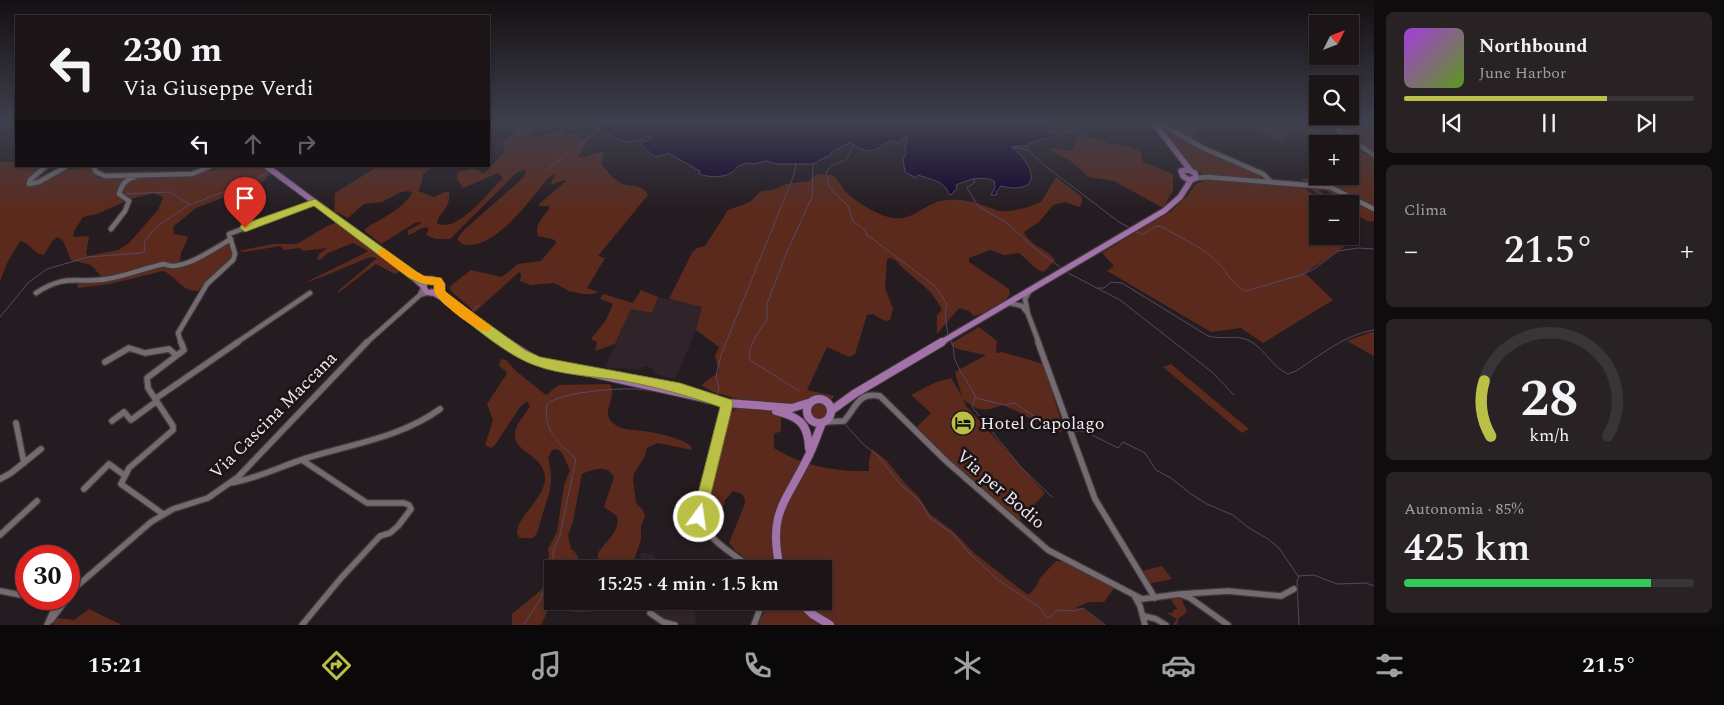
<!DOCTYPE html>
<html lang="it">
<head>
<meta charset="utf-8">
<style>
	body { margin:0; font-family:Spectral,serif; background:#282225; color:#f1f3f6; height:100vh; display:flex; flex-direction:column; font-size:19px; white-space:nowrap }
	* { box-sizing:border-box; margin:0 }
	p { font-size:16px; color:#a09fa2 }
	.icon { flex:none; width:28px; height:28px; fill:none; stroke:currentColor; stroke-width:2; stroke-linecap:round; stroke-linejoin:round }
	.map { position:relative; flex:1; overflow:hidden }
	.drawer { display:flex; flex-direction:column; gap:12px; padding:12px; background:#0f0c0d; width:350px }
	.drawer>* { flex:none }
	.guide { position:absolute; left:15px; top:15px; width:475px; height:152px; border-radius:0px; box-shadow:0 1px 4px #0004,0 0 0 1px #393437; background:#1b1518; color:#f1f3f6; overflow:hidden }
	.needle { width:32px; rotate:48deg }
	.controls { position:absolute; left:1309px; top:15px; display:grid; gap:10px }
	.controls a { display:grid; place-items:center; width:50px; height:50px; border-radius:0px; background:#1b1518; box-shadow:0 1px 4px #0004,0 0 0 1px #393437; font-size:25px }
	.speed { position:absolute; left:15px; top:545px; display:flex; gap:10px; font-size:25px; font-weight:700; text-align:center }
	.speed>* { display:grid; place-content:center; width:65px; height:65px; border-radius:50%; background:#1b1518; box-shadow:0 1px 4px #0004,0 0 0 1px #393437; line-height:1 }
	.speed .limit { border:8px solid #d22; background:#fff; color:#111 }
	.pin { position:absolute; display:grid; place-items:center; width:42px; height:42px; color:#fff; margin:-51px -21px; border-radius:50% 50% 50% 0; rotate:-45deg; box-shadow:0 0 5px #0007 }
	.pin .icon { rotate:45deg }
	.me { position:absolute; width:55px; margin:-28px; rotate:14deg; stroke-linejoin:round; filter:drop-shadow(0 0 4px #0008) }
	.turn { display:flex; align-items:center; gap:18px; height:105px; padding:0 25px; font-size:22px }
	.turn .icon { width:65px; height:65px; stroke-width:2.5 }
	.turn b { display:block; font-size:35px; line-height:42px }
	.lanes { display:flex; align-items:center; height:48px; padding:0 25px; background:#0003; justify-content:center; gap:25px; direction:ltr }
	.lanes .off { opacity:.35 }
	.big { font-size:38px; font-weight:600; line-height:1.1 }
	.drawer .widget { flex:1; display:flex; flex-direction:column; justify-content:center; gap:8px; min-width:0; padding:0 18px; border-radius:8px; background:#282225 }
	.drawer .dial { align-items:center; gap:0 }
	.dial svg { height:130px; overflow:visible; fill:none; stroke:#393437; stroke-width:7; stroke-linecap:round; text-anchor:middle }
	.dial text { fill:#f1f3f6; stroke:none }
	.song { display:flex; align-items:center; gap:15px }
	.cover { width:60px; height:60px; border-radius:8px; background:linear-gradient(135deg,hsl(280 70% 55%),hsl(90 70% 35%)) }
	.played { height:5px; border-radius:2px; background:linear-gradient(90deg,#bac045 70%,#393437 70%) }
	.keys { display:flex; justify-content:space-around; direction:ltr }
	.heat { display:flex; justify-content:space-between; align-items:center; font-size:28px; direction:ltr }
	.charge { height:8px; border-radius:4px; background:linear-gradient(90deg,#34c759 85%,#393437 0) }
	.trip { position:absolute; left:544px; top:560px; width:288px; height:50px; border-radius:0px; background:#1b1518; box-shadow:0 1px 4px #0004,0 0 0 1px #393437; font-weight:600; line-height:50px; text-align:center }
	.tabs { display:flex; height:80px; justify-content:space-around; align-items:center; background:#0b080a; color:#a09fa2 }
	.tabs .icon { width:35px; height:35px }
	.tabs .selected { color:#bac045 }
	.tabs b { font-size:22px; color:#f1f3f6 }
	main { display:flex; flex:1; min-height:0 }
	.map>svg:first-child { display:block }
	.built { fill:#30232a }
	.green { fill:#5b2a1c; fill-rule:evenodd }
	.water { fill:#14032d; stroke:#564866 }
	.lines { fill:none; stroke-linecap:round; stroke-linejoin:round }
	.stream { stroke:#564866; stroke-width:1 }
	.minor-far1-casing { stroke:#3f393c; stroke-width:7 }
	.minor-casing { stroke:#3f393c; stroke-width:8 }
	.major-far1-casing { stroke:#3f393c; stroke-width:8 }
	.major-casing { stroke:#3f393c; stroke-width:10 }
	.minor-far1 { stroke:#746a6f; stroke-width:4.5 }
	.minor { stroke:#746a6f; stroke-width:5.5 }
	.major-far1 { stroke:#a272a8; stroke-width:5.5 }
	.major { stroke:#a272a8; stroke-width:8 }
	.route { fill:#bac045; stroke:#797d2d }
	.slow { fill:#f59e0b }
	.labels { text-anchor:middle; stroke-width:5; stroke-linejoin:round; paint-order:stroke }
	.street-label { font-size:18px; fill:#efe9ec; stroke:#1a1317 }
	.poi-label { font-size:18px; fill:#efe9ec; stroke:#1a1317; text-anchor:start }
</style>
</head>
<body>
<main>
<div class="map">
<svg width="1374" height="625" viewBox="0 0 1374 625">
	<rect width="100%" height="100%" fill="#241c20"/>
	<path class="built" d="M658 297 703 307 696 330 675 379 655 374 653 369 647 366 638 369 605 368 631 309 652 313Z
		M640 553 652 554 658 561 676 567 688 566V569H652V567L641 559Z
		M649 601H694L696 624 687 625 668 621 648 608Z"/>
	<path class="green" d="M525 123H537L531 134 532 139 563 129 565 130 563 134 565 136 578 133 581 139 589 138 578 158 603 152 604 155 601 164C607 170 613 180 621 183 631 188 642 183 648 195L598 256 605 258 587 288 599 292 593 294H583L569 291 554 283 531 285 520 281 521 274 519 272 475 312 452 292 449 287 471 270 502 277 518 264 541 261 556 243 555 240 538 236C534 225 543 217 549 209V206H539V204L565 182V180L550 185 556 173 548 178C531 199 493 253 462 244L457 239 464 230 524 177 526 170 517 172 450 239H436L426 235 429 228C420 225 416 234 408 235V230L420 224 421 222 415 223 381 244 365 231V229C380 219 403 209 412 193L409 191 401 192 382 202 364 204 348 218 334 211 335 193 375 168 380 166H434L423 174 422 183 418 191 434 197 445 192H449C451 209 440 210 437 223 457 235 490 190 503 178L498 173 463 188 457 179 458 172 473 168 483 173 485 172 505 152 502 143Z
		M1162 123H1201L1190 139Z
		M1245 123C1273 123 1303 118 1326 135 1314 139 1306 136 1296 131L1279 141Z
		M1335 123H1370L1374 126V153L1348 136Z
		M1162 126 1258 173 1261 178 1259 179 1204 174C1184 166 1175 142 1162 126Z
		M1079 136 1094 138 1111 144 1124 145 1142 152 1141 158 1143 162 1173 174V191L1163 208 1114 181 1089 177 1069 160 1050 150 1052 148 1072 151 1075 147 1076 139Z
		M1361 152 1374 158V207L1330 184 1305 182 1302 179 1319 176H1350V154Z
		M0 162H16V166H51L39 176C57 177 71 166 90 166L95 176 102 179 134 176V179L141 177C164 177 187 180 208 169L212 171 220 166H262L271 173 263 182 196 208 173 227 174 234 186 236 188 238 181 253 180 261 183 264 229 242C230 246 232 250 232 254 232 265 205 280 198 291 181 292 177 276 163 271L110 284 78 288 77 282 102 277 91 265 71 260 63 241 58 237 52 241 44 255C34 255 31 243 20 241L7 263 0 281ZM153 193 163 197 158 210 129 243 118 250 88 256 86 254 89 236 73 237 75 229 83 217 97 214 131 199Z
		M817 174 832 175C839 179 841 187 846 192 857 202 871 211 885 216 913 226 921 202 948 200 959 199 972 201 982 205 988 206 994 210 1000 211 1012 212 1030 207 1041 202L1056 177 1082 197V203L1079 207 1065 202 1053 205 1040 221 1024 232C1031 247 1045 247 1055 260L1044 272 1038 270 1019 253 1004 255 990 250 969 258V262L1009 289 1010 294C1003 306 987 312 974 316L969 311 959 308 937 334V315L942 310C930 285 914 281 896 261L891 258 887 259 885 288 893 309 890 320 885 321 873 314 867 315 855 354 849 357 827 347 807 390 834 396 832 399C819 398 816 399 804 403 794 406 782 405 772 406L771 413 781 417V431L774 434V448C802 466 836 472 869 471V460L872 449 887 461 904 482 918 496 930 514 953 531 974 553 1028 595 1036 587 1040 578 1056 561 1070 563 1115 587 1104 602H1089L1075 608 1083 609 1104 625H758L769 601H822V569H759L735 550 729 543 744 506 745 500 742 494 733 491 725 500 717 533 706 527 701 519 725 418 745 401 713 392 701 385 719 372 715 356 719 347 696 330 702 307 669 299 693 251 697 248 705 246 728 210 750 202 761 191 773 190 786 184 809 181Z
		M1211 179 1302 187 1329 204H1318V236H1350V234L1357 238 1305 273 1333 300 1263 343 1241 328 1211 332 1107 271 1114 266 1102 253 1171 211 1187 196 1196 184Z
		M1306 186H1312L1333 200 1335 196 1324 189 1321 190 1316 187 1329 188 1349 197 1345 199 1356 205 1360 203 1374 211V221L1370 222 1358 216 1355 217 1350 214V204H1333Z
		M338 222 401 271 395 274 376 264 338 293V291L377 258 370 257 322 277 304 283 367 252 368 251 353 243 328 253 321 259 317 260 319 254 327 248 303 251 300 248 284 250 280 246 245 252 238 251 272 244H297L327 226Z
		M641 290 658 297 652 313 631 309 615 344 595 351 597 342 591 339 606 320 613 304 600 299 603 294 633 303Z
		M979 327 997 341 996 353 1002 352 1043 364 1064 430 1059 432C1038 425 1022 412 1002 405 983 413 976 410 963 399L966 406 1045 493 1019 521 947 459 916 428 931 413 911 395 934 383 951 378 962 396 955 372 986 355 957 349 950 344Z
		M1371 332H1374V356L1347 341Z
		M501 359 506 360 516 371 546 395 559 385 609 384C620 393 599 412 613 423 621 431 632 429 643 431 654 432 684 439 691 446L692 450 658 443 647 448 644 458 634 473 633 480 636 503 643 510 645 517 641 526V540L631 569H598V553C605 542 621 531 617 516L604 507 614 477C607 464 593 469 582 474L573 522 568 535 571 549C579 554 579 560 578 569H552V601H621L620 604 621 609 620 610 578 612 567 611 554 604 549 608 541 625H512V614L540 591 550 579 545 564 549 556 548 549 557 532 564 485 570 470 562 453 557 449 552 450 548 458C555 483 549 493 542 516 539 525 540 531 533 538H520L517 534C516 516 546 499 545 477 544 454 511 452 515 432 516 423 526 414 530 406L527 401 520 407 495 445 491 448 485 445 493 420 487 404 506 375 507 372 499 366Z
		M1171 364 1249 429 1242 433 1163 367Z
		M810 411a9 9 0 1 1 18 0a9 9 0 1 1-18 0Z
		M1162 566 1172 579 1148 584 1142 571Z
		M1181 597 1187 612 1179 618 1177 625H1173L1177 619 1167 613H1173V610L1177 609 1170 598Z
		M89 609 122 625H52L57 618 74 620Z"/>
	<path class="water" d="M595 123H1049L1048 133 1077 130 1085 133 1083 134 1074 132 1058 134 1056 136 1029 143V145L1012 147C1016 152 1023 156 1026 162 1041 187 1021 191 1001 186L996 192 997 195H991L995 188 994 181C982 175 968 180 956 185L957 188 951 195 949 194C944 180 931 180 918 175L916 178 905 172 903 159 906 154 905 149 907 136H905L899 144 893 140C872 150 873 157 850 143L831 152 832 154 813 164H776L766 161 754 164 748 163 738 166C730 179 711 178 699 174L700 171 668 153 656 157 645 149 640 143 649 140 652 137 648 135C625 149 616 138 595 126Z"/>
	<g class="lines">
		<path class="stream" d="M1189 139 1194 123
			M854 145 847 159 831 166 826 172 829 187 848 206 853 221 865 230 867 235 935 286 947 304 945 314 948 336
			M1012 147 1028 150 1044 165 1119 222 1130 228
			M1350 165 1366 157
			M275 169 280 166
			M545 171 600 129
			M974 179 975 182 967 188 978 206 1007 223 1033 247 1061 268
			M1320 181 1329 176
			M123 194 170 192 189 204
			M1136 232 1143 234 1156 226 1162 227C1179 237 1198 245 1213 258 1225 268 1231 285 1246 291L1301 275 1314 269 1338 251 1358 248 1374 249
			M1068 273 1120 300 1212 372 1234 395
			M1098 288H1104L1111 282 1122 283 1208 336C1222 340 1237 334 1250 341 1265 349 1272 367 1288 374L1296 371C1321 355 1344 335 1374 330
			M470 313 479 305
			M0 317 29 282 47 269 88 257 141 253 145 251 144 242 156 227 189 205 245 184 270 172
			M950 339C956 349 952 354 956 362 961 375 971 385 976 398L1005 405 1015 403 1034 416 1067 429
			M799 391 750 360 749 352 755 337 767 319V304L786 254 812 197 813 164
			M716 397 719 389 716 376 721 355 794 175 796 163
			M975 397 972 407 1020 466 1052 497
			M846 425 863 444 878 456 902 486 920 501 930 518 953 534 968 552 998 580 1039 607 1047 618 1051 617 1057 610 1073 611 1083 608 1105 625
			M1074 431 1086 432 1118 448 1123 442 1145 453 1156 470 1171 478 1191 494 1207 504 1233 515 1249 528 1268 539 1279 548 1298 576 1314 575 1337 584 1366 583 1374 586
			M554 569 553 551 560 535 576 459C558 443 543 430 547 404 561 392 617 388 637 389 661 391 686 399 709 404L712 403
			M1299 576 1297 582 1299 625
			M523 625 540 600 544 590 552 586"/>
		<defs>
			<path id="minor-far1" d="M1160 123 1203 148 1263 174 1271 182
				M1333 123 1341 133 1374 155
				M93 166 96 172 105 176 192 174 211 166
				M1196 178 1207 177 1330 187 1374 209
				M29 184 39 182 67 166
				M29 184 30 180 46 166
				M111 229 125 211 129 201 119 194C122 184 125 180 135 177
				M1029 292 1025 299 1028 314 1039 343
				M36 293C67 273 76 284 107 279 126 276 145 268 164 264 181 273 215 248 231 239
				M420 295 429 292
				M1010 303 1022 306 1026 311
				M181 343 178 333 207 284 233 260 235 254 229 234 315 202
				M236 343 310 293
				M366 343 420 295 423 288"/>
			<path id="minor" d="M1038 342 1095 499 1155 598
				M105 362 129 348 145 353 169 349 176 355
				M155 399 238 342
				M727 403 699 517C708 541 734 554 753 569
				M112 421 124 412 131 420 157 401
				M825 422 844 421C857 407 857 392 880 396L946 461 1048 550 1142 599 1180 594 1190 598 1228 625
				M16 423 24 463
				M302 460 367 503H404L409 505 411 509 398 526 390 533 380 536 341 578 302 625
				M0 479 11 473 41 449
				M230 483C257 479 281 466 307 458 352 444 402 437 440 409
				M84 489 109 464 124 475
				M163 514 121 484 129 468 173 430V426L148 388 147 378 184 350 181 342
				M0 535 37 501
				M0 591 26 596
				M1181 594 1228 591 1281 596 1294 589
				M69 597 77 586 151 522 173 509 208 498 238 477 367 342
				M1135 597 1140 606 1145 625
				M37 599 54 604 55 607 47 625
				M650 613 663 622 675 625
				M1144 616 1156 619 1166 625
				M51 620 67 599
				M754 625 763 601"/>
			<path id="major-far1" d="M1154 123 1191 171
				M266 166 397 263 423 286
				M1188 170 1195 173 1196 178 1189 180 1183 176 1181 171Z
				M424 286a7 7 0 1 1 14 0a7 7 0 1 1-14 0Z
				M432 292 459 307 508 343
				M940 343 1164 211 1180 197 1191 180"/>
			<path id="major" d="M506 342 537 361 727 403 792 408 808 403
				M611 375 689 391
				M807 411a12 12 0 1 1 24 0a12 12 0 1 1-24 0Z
				M832 410 854 394 942 342
				M776 411C799 417 808 423 809 448
				M780 569C768 514 784 505 807 459 813 448 817 435 822 423
				M799 601 812 614 830 625"/>
		</defs>
		<use href="#minor-far1" class="minor-far1-casing"/>
		<use href="#minor" class="minor-casing"/>
		<use href="#major-far1" class="major-far1-casing"/>
		<use href="#major" class="major-casing"/>
		<use href="#minor-far1" class="minor-far1"/>
		<use href="#minor" class="minor"/>
		<use href="#major-far1" class="major-far1"/>
		<use href="#major" class="major"/>
	</g>
	<linearGradient id="sky" x2="0" y2="1"><stop stop-color="#140f12"/><stop offset="0.58" stop-color="#3f404e"/><stop offset="1" stop-color="#3f404e" stop-opacity="0"/></linearGradient>
	<rect width="1374" height="211" fill="url(#sky)"/>
	<path class="route" d="M315 199 417 272 424 276 441 278 445 284V291L451 297 525 350 540 357 680 383 732 400 733 404 704 522 699 524 694 522 692 517 720 407C689 396 657 387 624 381 595 376 563 376 534 365 504 354 470 323 443 303L434 292V285L422 284 409 278 314 206 245 232 240 228 241 225Z"/>
	<path class="slow" d="M383 248 417 272 424 276 441 278 445 284V291L489 325 491 328 489 331C479 335 439 302 434 292V285C411 283 397 268 379 255L378 252 379 250Z"/>
	<defs>
		<symbol id="hotel-disc" viewBox="-11 -11 22 22"><circle r="9.5" fill="#bac045" stroke="#1a1317"/><path d="M-6-4.5h1.5V1H6V5H4.5V3h-9V5H-6ZM-4 0a1.8 1.8 0 1 1 3.6 0ZM.5 0V-2.5h3Q6-2.5 6 0Z" fill="#111"/></symbol>
	</defs>
	<g fill-rule="evenodd">
		<use href="#hotel-disc" x="949" y="409" width="28" height="28"/>
	</g>
	<g class="labels">
		<g class="street-label">
			<text transform="translate(273 415) rotate(-45)" y="6">Via Cascina Maccana</text>
			<text transform="translate(1001 489) rotate(41)" y="6">Via per Bodio</text>
		</g>
		<g class="poi-label">
			<text x="980" y="429">Hotel Capolago</text>
		</g>
	</g>
</svg>
<div class="controls">
<a><svg class="needle" viewBox="-14 -14 28 28"><path d="M0-13l5 13h-10z" fill="#e53935"/><path d="M0 13l5-13h-10z" fill="#a09fa2"/></svg></a>
<a><svg class="icon" aria-label="search" viewBox="0 0 24 24"><circle cx="10" cy="10" r="6"/><path d="M15 15l6 6"/></svg></a>
<a>+</a>
<a>−</a>
</div>
<div class="speed"><div class="limit">30</div></div>
<div class="pin" style="left:245px;top:228px;background:#d93025"><svg class="icon" aria-label="arrive" viewBox="0 0 24 24"><path d="M6 21V4h12l-3 4 3 4H6"/></svg></div>
<svg class="me" style="left:699px;top:517px" viewBox="-20 -20 40 40"><circle r="17" fill="#bac045" stroke="#fff" stroke-width="3"/><path d="M0-11L8 9 0 5-8 9z" fill="#fff"/></svg>
<div class="trip">15:25 · 4 min · 1.5 km</div>
<div class="guide">
<div class="turn"><svg class="icon" aria-label="left" viewBox="0 0 24 24"><path d="M17 20v-9H6M10 6l-5 5 5 5"/></svg><div><b>230 m</b>Via Giuseppe Verdi</div></div>
<div class="lanes"><svg class="icon" aria-label="left" viewBox="0 0 24 24"><path d="M17 20v-9H6M10 6l-5 5 5 5"/></svg><svg class="icon off" aria-label="ahead" viewBox="0 0 24 24"><path d="M12 20V5M6 11l6-6 6 6"/></svg><svg class="icon off" aria-label="right" viewBox="0 0 24 24"><path d="M7 20v-9h11M14 6l5 5-5 5"/></svg></div>
</div>
</div>
<section class="drawer">
<div class="widget">
<div class="song"><i class="cover"></i><div><b>Northbound</b><p>June Harbor</p></div></div>
<div class="played"></div>
<div class="keys"><svg class="icon" aria-label="previous" viewBox="0 0 24 24"><path d="M18 5L8 12l10 7zM5 5v14"/></svg><svg class="icon" aria-label="pause" viewBox="0 0 24 24"><path d="M8 5v14M16 5v14"/></svg><svg class="icon" aria-label="next" viewBox="0 0 24 24"><path d="M6 5l10 7-10 7zM19 5v14"/></svg></div>
</div>
<div class="widget"><p>Clima</p>
<div class="heat"><a>−</a><b class="big">21.5°</b><a>+</a></div>
</div>
<div class="widget dial"><svg viewBox="0 0 100 80">
<path d="M14 69A42 42 0 1 1 86 69"/>
<path d="M14 69A42 42 0 0 1 10 35" stroke="#bac045"/>
<text x="50" y="56" font-size="32" font-weight="700">28</text>
<text x="50" y="72" font-size="11">km/h</text>
</svg></div>
<div class="widget"><p>Autonomia · 85%</p><b class="big">425 km</b><div class="charge"></div></div>
</section>
</main>
<nav class="tabs">
<b>15:21</b>
<svg class="icon selected" aria-label="directions" viewBox="0 0 24 24"><path d="M12 3l9 9-9 9-9-9zM9 14v-3h6M13 9l2 2-2 2"/></svg>
<svg class="icon" aria-label="music" viewBox="0 0 24 24"><path d="M9 18V5l10-2v13"/><circle cx="6" cy="18" r="3"/><circle cx="16" cy="16" r="3"/></svg>
<svg class="icon" aria-label="phone" viewBox="0 0 24 24"><path d="M5 4h4l2 5-3 2q2 4 5 5l2-3 5 2v4C11 20 4 13 5 4z"/></svg>
<svg class="icon" aria-label="climate" viewBox="0 0 24 24"><path d="M12 3v18M4 7l16 10M4 17L20 7"/></svg>
<svg class="icon" aria-label="car" viewBox="0 0 24 24"><path d="M5 17H2v-5l4-1 3-4h7l3 4 3 1v5h-3M9 17h6M6 11h13"/><circle cx="7" cy="17" r="2"/><circle cx="17" cy="17" r="2"/></svg>
<svg class="icon" aria-label="filters" viewBox="0 0 24 24"><path d="M4 7h16M4 17h16"/><circle cx="9" cy="7" r="2"/><circle cx="15" cy="17" r="2"/></svg>
<b>21.5°</b>
</nav>
</body>
</html>
